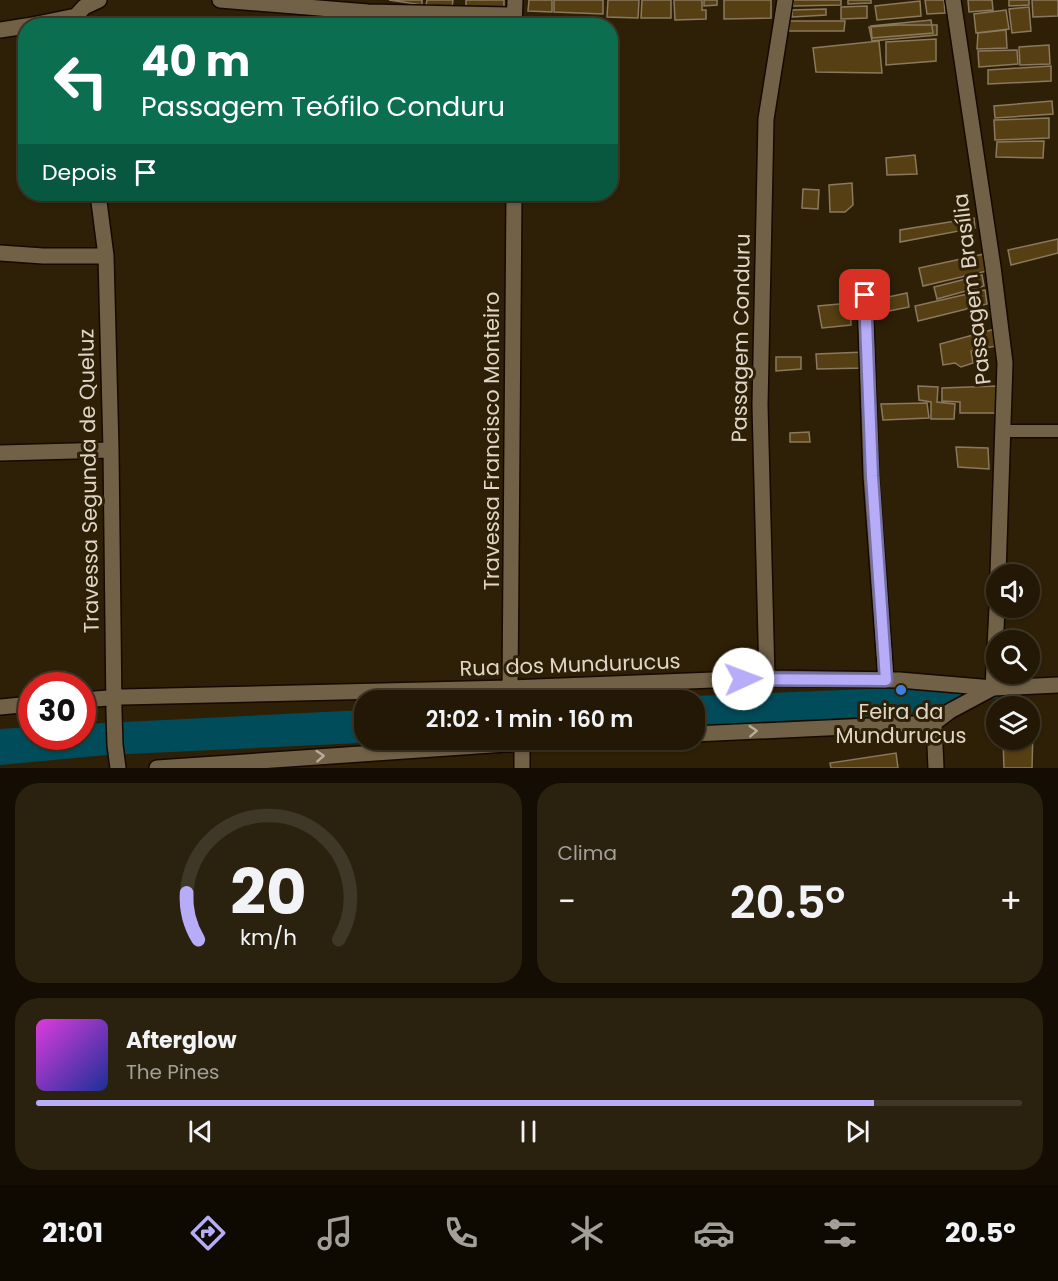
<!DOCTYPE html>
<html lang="pt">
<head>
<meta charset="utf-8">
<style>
	body { margin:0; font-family:Poppins,sans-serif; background:#2a210f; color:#f1f3f6; height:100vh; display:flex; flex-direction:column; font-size:22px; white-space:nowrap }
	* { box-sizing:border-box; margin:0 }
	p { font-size:20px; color:#a2a09a }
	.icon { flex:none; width:33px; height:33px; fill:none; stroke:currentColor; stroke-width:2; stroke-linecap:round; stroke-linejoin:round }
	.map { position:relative; height:768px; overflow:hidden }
	.panel { display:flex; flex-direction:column; gap:15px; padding:15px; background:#130d03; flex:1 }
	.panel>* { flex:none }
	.hud { position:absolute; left:18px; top:18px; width:600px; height:183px; border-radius:24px; box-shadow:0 2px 4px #0004,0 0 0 2px #3f3727; background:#0b6e4f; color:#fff; overflow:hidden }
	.fabs { position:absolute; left:986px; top:564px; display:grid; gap:12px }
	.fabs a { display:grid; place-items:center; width:54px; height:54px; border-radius:50%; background:#221805; box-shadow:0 2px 4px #0004,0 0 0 2px #3f3727; font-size:30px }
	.speed { position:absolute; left:18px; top:672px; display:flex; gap:12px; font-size:30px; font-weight:700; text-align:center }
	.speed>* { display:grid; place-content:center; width:78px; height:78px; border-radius:50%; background:#221805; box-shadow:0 2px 4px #0004,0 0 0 2px #3f3727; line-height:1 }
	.speed .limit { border:9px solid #d22; background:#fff; color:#111 }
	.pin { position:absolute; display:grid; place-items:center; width:51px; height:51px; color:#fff; margin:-26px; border-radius:12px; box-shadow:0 3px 9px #0006 }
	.me { position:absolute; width:66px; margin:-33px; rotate:88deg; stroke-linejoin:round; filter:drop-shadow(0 0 4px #0008) }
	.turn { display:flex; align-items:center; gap:21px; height:126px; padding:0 24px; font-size:27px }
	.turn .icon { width:78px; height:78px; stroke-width:2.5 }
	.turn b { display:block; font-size:42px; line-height:51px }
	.then { display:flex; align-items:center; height:57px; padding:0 24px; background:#0003; gap:12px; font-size:22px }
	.big { font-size:45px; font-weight:600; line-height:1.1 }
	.panel .widget { flex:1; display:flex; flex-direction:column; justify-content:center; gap:9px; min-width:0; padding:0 21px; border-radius:24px; background:#2a210f }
	.panel .dial { align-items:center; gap:0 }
	.dial svg { height:156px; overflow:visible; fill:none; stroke:#3f3727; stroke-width:7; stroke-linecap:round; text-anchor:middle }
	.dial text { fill:#f1f3f6; stroke:none }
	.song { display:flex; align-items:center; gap:18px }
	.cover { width:72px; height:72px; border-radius:9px; background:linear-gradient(135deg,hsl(300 70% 55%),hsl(230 70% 35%)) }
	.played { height:6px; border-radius:3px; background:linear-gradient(90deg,#b6acf8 85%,#3f3727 85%) }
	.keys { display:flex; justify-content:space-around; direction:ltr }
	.heat { display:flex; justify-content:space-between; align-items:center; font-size:33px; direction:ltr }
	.panel .tiles { flex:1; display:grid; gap:15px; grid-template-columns:1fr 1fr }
	.widget:last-child { grid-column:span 2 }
	.trip { position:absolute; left:354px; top:690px; width:351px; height:60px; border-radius:24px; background:#221805; box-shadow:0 2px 4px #0004,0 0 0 2px #3f3727; font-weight:600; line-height:60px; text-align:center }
	.tab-bar { display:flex; height:96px; justify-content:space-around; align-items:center; background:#0e0a02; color:#a2a09a }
	.tab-bar .icon { width:42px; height:42px }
	.tab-bar .selected { color:#b6acf8 }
	.tab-bar b { font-size:27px; color:#f1f3f6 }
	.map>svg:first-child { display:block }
	.water { fill:#014c5a }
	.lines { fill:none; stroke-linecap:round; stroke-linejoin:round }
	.canal { stroke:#014c5a; stroke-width:22 }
	.building { fill:#563f12; stroke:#8a795f; stroke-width:1.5 }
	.service-casing { stroke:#160900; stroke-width:15 }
	.minor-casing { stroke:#160900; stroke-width:18 }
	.tertiary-casing { stroke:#160900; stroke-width:18 }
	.service { stroke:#706147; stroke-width:12 }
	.minor { stroke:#706147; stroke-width:15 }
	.tertiary { stroke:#706147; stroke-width:15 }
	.oneway { stroke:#b8ad9a }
	.route-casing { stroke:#7670a1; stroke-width:15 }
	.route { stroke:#b6acf8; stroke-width:10 }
	.shop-dot { fill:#3f7fe0; stroke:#2e2007; stroke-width:2 }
	.labels { text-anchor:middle; stroke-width:6; stroke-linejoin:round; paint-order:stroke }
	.street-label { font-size:21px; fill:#dfd6c7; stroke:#2e2007 }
	.poi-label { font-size:21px; fill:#dfd6c7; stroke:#2e2007 }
</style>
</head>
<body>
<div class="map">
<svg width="1058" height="768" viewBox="0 0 1058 768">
	<rect width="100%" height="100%" fill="#2e2007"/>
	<path class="water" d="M918 687 920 703 910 716 695 726 694 700H593Z
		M364 710V740H423L107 755 0 765V729L31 727 32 736H82L83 724Z"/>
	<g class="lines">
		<path class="canal" d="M891 701H910L992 688"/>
	</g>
	<path class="building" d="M389 0H422V5Z
		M427 0H453L452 7 426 5Z
		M466 0H504V7H466Z
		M529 0H552V12L528 11Z
		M554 0H603V14L554 12Z
		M608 0H639L638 18 607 17Z
		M642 0H671V18H641Z
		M674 0H702V10H706V19L675 20Z
		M704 0H717V5L704 6Z
		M724 0H771V18L724 19Z
		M793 0H841V5L793 6Z
		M848 0H871V3L848 4Z
		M925 0H944L945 13 927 14Z
		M968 0H992L993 10 969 12Z
		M1009 0H1029V5L1009 6Z
		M1032 0H1058V16L1033 17Z
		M920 1 921 16 877 20 875 6Z
		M867 6V18L841 19V7Z
		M1029 7 1031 31 1012 33 1009 9Z
		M826 9V15L792 17V10Z
		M1006 10 1009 29 976 33 974 14Z
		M931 20 933 33 872 38 871 26Z
		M789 21H845L844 31H789Z
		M897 25H937V35L872 41 869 27Z
		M1006 30 1007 48 977 49 978 33Z
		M936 39V61L886 65V42Z
		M879 41 882 73 816 72 813 48Z
		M1049 45 1050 64 1020 65 1019 47Z
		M1017 50 1018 64 979 67 978 51Z
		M1051 66V81L988 84V70Z
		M1052 101 1053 114 995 118 994 106Z
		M1049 118V138L995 140 994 120Z
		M1044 141 1043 158 996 157 997 142Z
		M915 155 917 174 887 175 886 158Z
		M852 183 853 205 845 212H830L829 185Z
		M803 189 819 190 818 209 802 208Z
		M974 218 975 228 900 242V230Z
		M1058 239V253L1011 265 1008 250Z
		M984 254 987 271 923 286 919 268Z
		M982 275 984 286 937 299 934 287Z
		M985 290 987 304 918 321 915 306Z
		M907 293 909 307 874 314V300Z
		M850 303 851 325 822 328 818 306Z
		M995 329 996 346 971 351 973 363 961 367 955 363 943 365 940 344Z
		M865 352V368L817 369 816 354Z
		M776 357H801V369L776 371Z
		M918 386 938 387 937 402 955 404 954 419H931V402L919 400Z
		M997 386 999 413H960V402L942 401V388Z
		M927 403 929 418 883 420 881 404Z
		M809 432 810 442H790V433Z
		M956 447 988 448 989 469 958 467Z
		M1029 729H1033L1032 768H1004L1003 740H1029Z
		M896 753 898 768H831L830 763Z"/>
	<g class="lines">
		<defs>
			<path id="service" d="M1004 431H1058"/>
			<path id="minor" d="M220 0 368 12 514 15
				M953 0 993 267 1005 363 998 574
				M27 26 76 16 84 7 99 0
				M514 26 515 0
				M0 30 26 26
				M98 194 106 256 111 450 114 712 115 745 118 768
				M0 253 43 256H106
				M865 295 871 476 886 680
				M0 453 111 450
				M767 678 760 405 766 119 785 0
				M510 688 514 194
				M82 700 122 697 510 688 767 678 899 680 993 688 997 608
				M0 707 32 704
				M694 734 934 723
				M522 741V768
				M157 768 565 740"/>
			<path id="tertiary" d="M936 768 934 723 950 711 993 688 1058 685"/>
		</defs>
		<use href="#service" class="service-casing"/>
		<use href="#minor" class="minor-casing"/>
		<use href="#tertiary" class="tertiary-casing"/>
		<use href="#service" class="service"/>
		<use href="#minor" class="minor"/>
		<use href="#tertiary" class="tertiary"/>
	</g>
	<defs><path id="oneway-chevron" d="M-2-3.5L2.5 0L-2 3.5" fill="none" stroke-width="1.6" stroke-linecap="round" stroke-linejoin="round" transform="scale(1.5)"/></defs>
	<g class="oneway">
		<use href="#oneway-chevron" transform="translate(753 731) rotate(-3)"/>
		<use href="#oneway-chevron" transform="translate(320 756) rotate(-4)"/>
	</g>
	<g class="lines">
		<defs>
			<path id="route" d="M743 679 886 680 872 476 865 295"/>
		</defs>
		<use href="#route" class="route-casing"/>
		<use href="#route" class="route"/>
	</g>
	<circle class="shop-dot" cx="901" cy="690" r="6"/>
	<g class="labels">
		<g class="street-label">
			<text transform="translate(972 289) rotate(-97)" y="7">Passagem Brasília</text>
			<text transform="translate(741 338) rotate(-89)" y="7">Passagem Conduru</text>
			<text transform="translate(492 441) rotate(-90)" y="7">Travessa Francisco Monteiro</text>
			<text transform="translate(89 481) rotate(-91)" y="7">Travessa Segunda de Queluz</text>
			<text transform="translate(570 665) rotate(-2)" y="7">Rua dos Mundurucus</text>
		</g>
		<g class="poi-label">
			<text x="901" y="719">Feira da<tspan x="901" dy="24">Mundurucus</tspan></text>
		</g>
	</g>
</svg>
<div class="fabs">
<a><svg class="icon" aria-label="sound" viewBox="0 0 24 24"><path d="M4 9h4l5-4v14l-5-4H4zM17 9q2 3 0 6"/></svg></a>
<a><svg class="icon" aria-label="search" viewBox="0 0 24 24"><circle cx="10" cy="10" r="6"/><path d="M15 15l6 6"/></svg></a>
<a><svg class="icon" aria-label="layers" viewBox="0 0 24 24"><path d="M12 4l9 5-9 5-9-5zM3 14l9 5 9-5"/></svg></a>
</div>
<div class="speed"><div class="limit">30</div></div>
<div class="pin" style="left:865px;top:295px;background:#d93025"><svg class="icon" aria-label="arrive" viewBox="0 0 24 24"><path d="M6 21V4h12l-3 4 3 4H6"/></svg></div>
<svg class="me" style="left:743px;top:679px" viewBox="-20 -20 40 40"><circle r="19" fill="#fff"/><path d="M0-13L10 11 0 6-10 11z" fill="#b6acf8"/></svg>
<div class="trip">21:02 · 1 min · 160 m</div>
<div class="hud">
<div class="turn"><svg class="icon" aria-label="left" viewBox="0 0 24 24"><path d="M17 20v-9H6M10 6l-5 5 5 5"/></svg><div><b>40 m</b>Passagem Teófilo Conduru</div></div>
<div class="then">Depois<svg class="icon" aria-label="arrive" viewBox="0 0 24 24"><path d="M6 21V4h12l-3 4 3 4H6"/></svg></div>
</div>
</div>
<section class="panel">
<div class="tiles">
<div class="widget dial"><svg viewBox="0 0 100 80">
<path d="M14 69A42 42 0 1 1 86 69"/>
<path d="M14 69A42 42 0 0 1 8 45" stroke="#b6acf8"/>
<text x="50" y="56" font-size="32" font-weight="700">20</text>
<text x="50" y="72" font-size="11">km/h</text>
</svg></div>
<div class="widget"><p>Clima</p>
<div class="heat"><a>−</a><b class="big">20.5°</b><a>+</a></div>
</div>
<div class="widget">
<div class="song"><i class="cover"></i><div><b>Afterglow</b><p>The Pines</p></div></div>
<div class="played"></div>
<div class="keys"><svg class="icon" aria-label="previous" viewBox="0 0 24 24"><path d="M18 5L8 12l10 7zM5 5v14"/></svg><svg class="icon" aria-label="pause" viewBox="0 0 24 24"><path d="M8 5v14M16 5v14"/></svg><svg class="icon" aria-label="next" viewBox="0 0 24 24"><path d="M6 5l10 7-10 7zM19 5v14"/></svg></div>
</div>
</div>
</section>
<nav class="tab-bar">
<b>21:01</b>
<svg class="icon selected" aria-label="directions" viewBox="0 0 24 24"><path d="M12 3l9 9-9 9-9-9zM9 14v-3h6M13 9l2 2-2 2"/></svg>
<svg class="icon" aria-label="music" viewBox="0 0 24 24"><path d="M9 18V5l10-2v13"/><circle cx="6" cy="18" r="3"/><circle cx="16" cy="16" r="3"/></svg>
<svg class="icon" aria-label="phone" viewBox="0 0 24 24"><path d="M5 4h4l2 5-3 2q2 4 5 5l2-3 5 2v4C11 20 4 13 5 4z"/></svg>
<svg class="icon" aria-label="climate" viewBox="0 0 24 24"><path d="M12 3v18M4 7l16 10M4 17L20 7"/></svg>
<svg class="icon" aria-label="car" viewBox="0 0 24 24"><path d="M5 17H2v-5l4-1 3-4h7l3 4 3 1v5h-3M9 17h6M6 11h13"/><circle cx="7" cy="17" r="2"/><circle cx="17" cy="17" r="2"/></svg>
<svg class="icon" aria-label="filters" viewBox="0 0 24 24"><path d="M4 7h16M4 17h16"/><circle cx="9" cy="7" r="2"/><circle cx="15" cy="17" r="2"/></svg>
<b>20.5°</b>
</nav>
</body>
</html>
